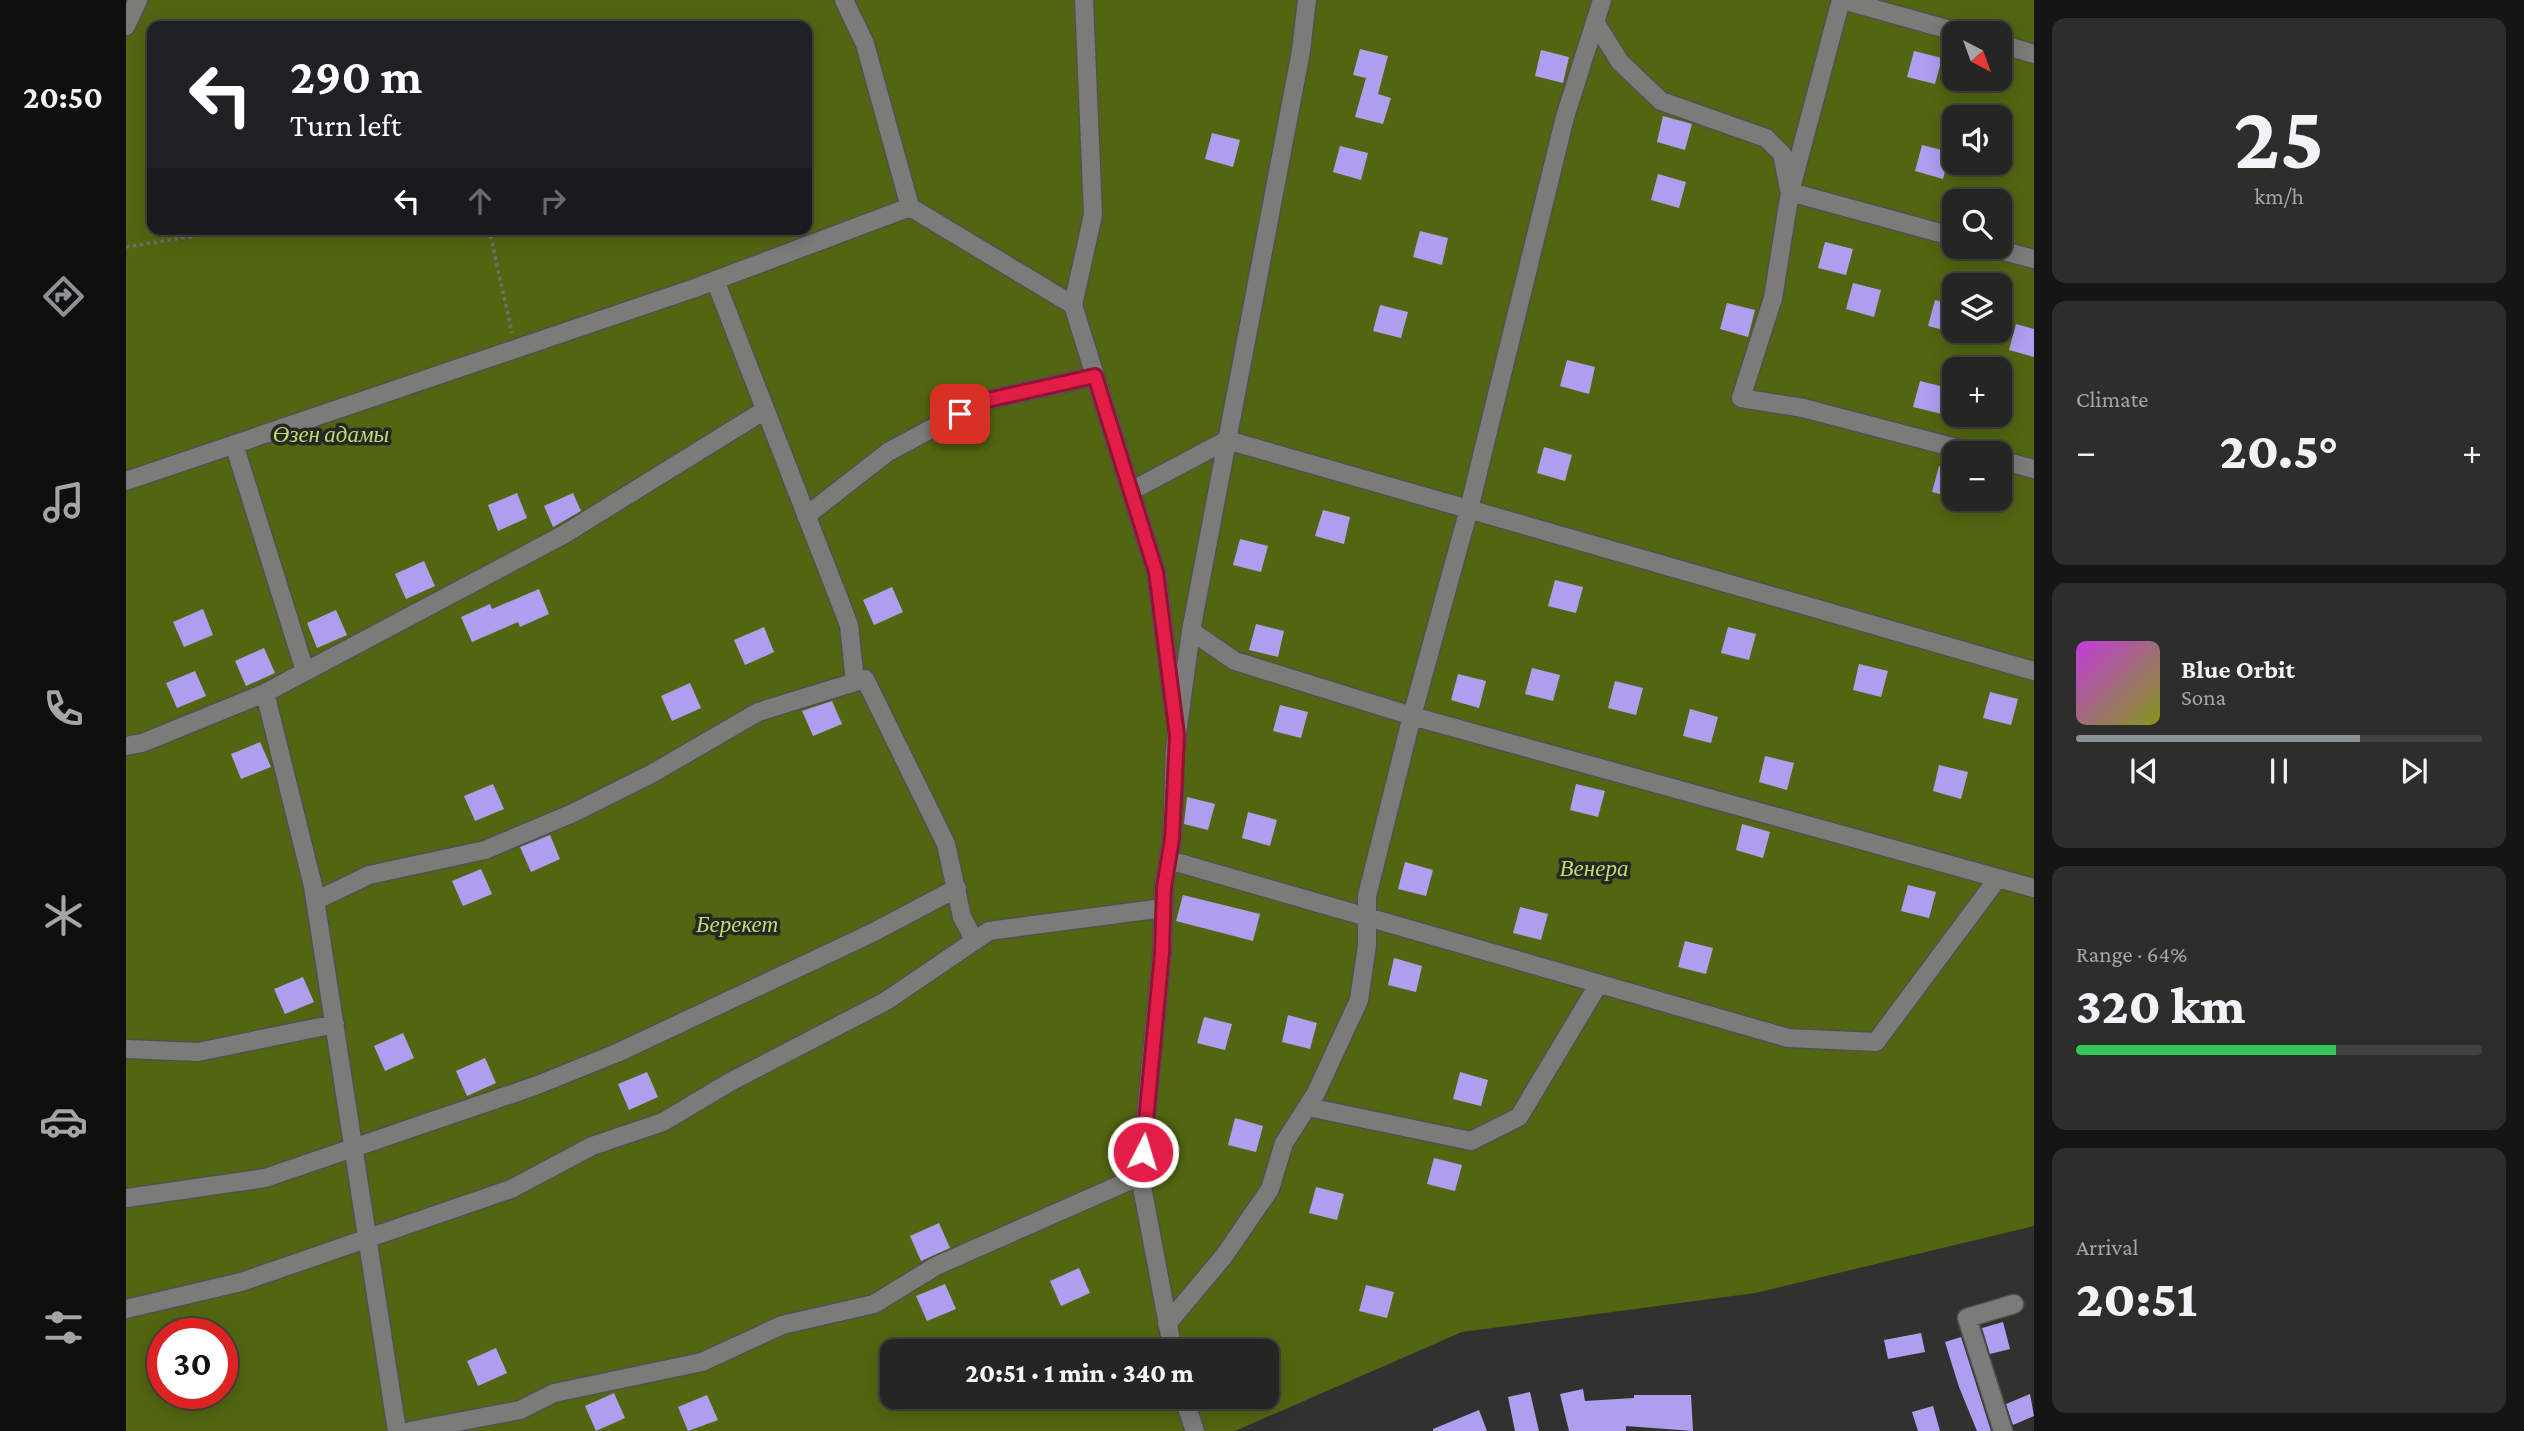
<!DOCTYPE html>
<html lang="en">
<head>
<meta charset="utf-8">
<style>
	body { margin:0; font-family:"Crimson Pro",serif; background:#2d2e2c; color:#f1f3f6; height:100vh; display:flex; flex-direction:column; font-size:26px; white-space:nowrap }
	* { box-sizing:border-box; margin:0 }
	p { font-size:23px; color:#a3a5a6 }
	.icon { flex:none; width:38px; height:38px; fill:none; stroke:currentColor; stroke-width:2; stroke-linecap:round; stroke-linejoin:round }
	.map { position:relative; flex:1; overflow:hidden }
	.panel { display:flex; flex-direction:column; gap:18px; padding:18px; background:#141514; width:490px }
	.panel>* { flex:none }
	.guide { position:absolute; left:21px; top:21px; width:665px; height:214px; border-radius:14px; box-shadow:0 4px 18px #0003,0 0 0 2px #424341; background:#202124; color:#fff; overflow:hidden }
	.needle { width:46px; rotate:139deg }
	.tools { position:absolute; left:1816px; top:21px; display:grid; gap:14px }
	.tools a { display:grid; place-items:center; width:70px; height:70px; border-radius:14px; background:#252624; box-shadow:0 4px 18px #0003,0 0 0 2px #424341; font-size:35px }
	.speed { position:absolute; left:21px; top:1318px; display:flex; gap:14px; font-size:35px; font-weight:700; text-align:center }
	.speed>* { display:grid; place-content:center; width:91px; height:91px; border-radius:50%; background:#252624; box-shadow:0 4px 18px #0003,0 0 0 2px #424341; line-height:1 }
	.speed .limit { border:10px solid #d22; background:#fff; color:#111 }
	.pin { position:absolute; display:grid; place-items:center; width:60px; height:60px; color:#fff; margin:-30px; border-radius:14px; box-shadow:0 4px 10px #0006 }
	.me { position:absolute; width:77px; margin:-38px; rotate:5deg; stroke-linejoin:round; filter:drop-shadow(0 0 5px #0008) }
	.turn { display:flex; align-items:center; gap:24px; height:147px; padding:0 28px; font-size:32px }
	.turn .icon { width:91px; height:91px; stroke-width:2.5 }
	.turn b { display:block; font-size:49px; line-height:60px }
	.lanes { display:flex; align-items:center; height:66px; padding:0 28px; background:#0003; justify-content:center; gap:35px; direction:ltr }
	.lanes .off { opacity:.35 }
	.big { font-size:52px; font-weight:800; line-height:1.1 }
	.panel .widget { flex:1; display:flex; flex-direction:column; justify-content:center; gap:10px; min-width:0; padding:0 24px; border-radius:14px; background:#2d2e2c }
	.panel .dial { align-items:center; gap:0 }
	.dial b { font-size:91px; line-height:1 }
	.song { display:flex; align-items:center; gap:21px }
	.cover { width:84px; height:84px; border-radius:10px; background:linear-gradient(135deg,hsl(290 70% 55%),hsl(70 70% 35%)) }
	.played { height:7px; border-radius:4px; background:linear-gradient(90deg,#8c9099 70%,#424341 70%) }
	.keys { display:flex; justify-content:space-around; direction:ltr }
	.heat { display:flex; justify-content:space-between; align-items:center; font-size:38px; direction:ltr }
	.charge { height:10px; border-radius:5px; background:linear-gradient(90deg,#34c759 64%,#424341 0) }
	.trip { position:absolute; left:754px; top:1339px; width:399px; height:70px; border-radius:14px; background:#252624; box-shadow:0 4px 18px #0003,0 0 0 2px #424341; font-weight:800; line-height:70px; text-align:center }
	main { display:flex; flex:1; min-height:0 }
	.tabs { display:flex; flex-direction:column; width:126px; justify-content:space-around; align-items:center; background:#0f0f0e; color:#a3a5a6 }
	.tabs .icon { width:49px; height:49px }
	.tabs .selected { color:#8c9099 }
	.tabs b { font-size:32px; color:#f1f3f6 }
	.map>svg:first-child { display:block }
	.green { fill:#526611; fill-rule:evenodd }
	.building { fill:#af9ef0 }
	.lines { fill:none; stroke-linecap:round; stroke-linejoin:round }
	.minor-casing { stroke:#50514f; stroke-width:21 }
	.path { stroke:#6e6f6d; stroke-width:3.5; stroke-dasharray:3.5 3.5; stroke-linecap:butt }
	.minor { stroke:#7b7c79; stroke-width:18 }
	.route-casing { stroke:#92132f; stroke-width:18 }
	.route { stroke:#e11d48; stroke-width:12 }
	.labels { text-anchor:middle; stroke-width:7; stroke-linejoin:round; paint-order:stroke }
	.park-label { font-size:23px; font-style:italic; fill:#bede6a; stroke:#272826 }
</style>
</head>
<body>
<main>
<nav class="tabs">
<b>20:50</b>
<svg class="icon selected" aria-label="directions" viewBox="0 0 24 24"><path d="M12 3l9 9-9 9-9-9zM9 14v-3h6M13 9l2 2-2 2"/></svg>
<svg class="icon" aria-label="music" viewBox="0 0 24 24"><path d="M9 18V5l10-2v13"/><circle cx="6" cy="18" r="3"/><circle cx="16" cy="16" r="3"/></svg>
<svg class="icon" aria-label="phone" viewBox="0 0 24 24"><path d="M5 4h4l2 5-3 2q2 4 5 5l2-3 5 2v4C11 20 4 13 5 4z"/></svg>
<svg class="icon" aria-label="climate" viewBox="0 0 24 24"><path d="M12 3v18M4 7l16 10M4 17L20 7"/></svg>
<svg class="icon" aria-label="car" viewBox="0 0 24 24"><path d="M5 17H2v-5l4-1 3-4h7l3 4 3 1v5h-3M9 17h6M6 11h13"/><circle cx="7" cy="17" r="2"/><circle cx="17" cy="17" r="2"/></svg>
<svg class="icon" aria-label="filters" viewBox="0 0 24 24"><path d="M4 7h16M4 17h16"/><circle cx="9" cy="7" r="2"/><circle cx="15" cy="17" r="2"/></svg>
</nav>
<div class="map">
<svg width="1908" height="1431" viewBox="0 0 1908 1431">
	<rect width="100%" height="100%" fill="#313230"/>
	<path class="green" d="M0 0H1908V1226L1629 1293 1336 1332 1109 1431H0ZM26 26H681V229H26ZM1829 33H1874V79H1829ZM1829 117H1874V163H1829ZM1829 201H1874V247H1829ZM1829 285H1874V331H1829ZM1829 369H1874V415H1829ZM1829 453H1874V499H1829ZM37 1334H96V1393H37ZM766 1351H1141V1396H766Z"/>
	<path class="building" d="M1234 49 1262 56 1252 94 1265 98 1257 124 1229 117 1240 78 1227 75Z
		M1415 50 1443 57 1437 83 1409 76Z
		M1788 51 1816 58 1809 84 1781 77Z
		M1537 116 1566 124 1559 150 1531 142Z
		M1086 133 1114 140 1107 167 1079 159Z
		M1796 145 1824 152 1817 179 1789 171Z
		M1214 146 1242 153 1235 180 1207 172Z
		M1532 174 1560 182 1553 208 1525 200Z
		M1294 231 1322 238 1316 265 1287 257Z
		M1699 242 1727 249 1720 275 1692 268Z
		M1727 283 1755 290 1748 317 1720 309Z
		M1809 300 1829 305V333L1802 326Z
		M1601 303 1629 310 1622 337 1594 329Z
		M1254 305 1282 312 1275 338 1247 331Z
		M1890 324 1908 329V357L1883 350Z
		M1441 360 1469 367 1463 394 1434 386Z
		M1794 381 1822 388 1816 414 1787 407Z
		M1418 447 1446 455 1439 481 1411 473Z
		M1813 466 1829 470V498L1806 492Z
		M391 493 401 518 372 531 362 505Z
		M447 493 455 511 427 527 418 506Z
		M1197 510 1224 517 1218 544 1189 536Z
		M1114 539 1142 546 1135 572 1107 565Z
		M298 561 309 586 280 599 269 574Z
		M1429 580 1457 587 1450 613 1422 606Z
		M766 587 777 612 748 625 737 600Z
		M413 589 423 614 394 627 392 622 346 642 335 617 364 604 366 609Z
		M77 609 87 635 58 647 47 622Z
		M210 610 221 635 191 648 181 623Z
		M1130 624 1158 631 1152 657 1123 650Z
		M638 627 648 652 619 665 608 640Z
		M1602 627 1630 634 1623 660 1595 653Z
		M138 648 149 673 120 686 109 661Z
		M1733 664 1762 671 1755 697 1727 690Z
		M1406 668 1434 675 1427 701 1399 694Z
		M69 671 80 696 51 708 40 683Z
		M1332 674 1360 681 1353 708 1325 700Z
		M1489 681 1517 688 1510 715 1482 708Z
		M564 683 575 708 546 721 535 696Z
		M1864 692 1892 699 1885 725 1857 718Z
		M706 701 716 724 687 736 676 711Z
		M1154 705 1182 712 1175 738 1147 731Z
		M1564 709 1592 717 1585 743 1557 736Z
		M134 742 145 767 115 779 105 754Z
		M1639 756 1668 763 1661 790 1633 782Z
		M1813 765 1842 772 1835 799 1807 791Z
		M367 784 378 809 349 821 338 796Z
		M1450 784 1479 791 1472 817 1444 810Z
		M1061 797 1089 804 1082 830 1058 824Z
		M1122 812 1151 820 1144 846 1116 838Z
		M1616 824 1644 832 1637 858 1610 850Z
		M424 835 434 859 405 872 394 847Z
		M1279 862 1307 870 1300 896 1272 889Z
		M355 869 366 894 337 906 326 881Z
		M1782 885 1810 892 1803 918 1775 911Z
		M1057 895 1134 914 1127 941 1050 921Z
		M1394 907 1422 914 1415 940 1387 933Z
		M1559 941 1587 948 1580 974 1552 967Z
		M1268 958 1296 966 1290 992 1262 985Z
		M177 977 188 1002 159 1014 148 989Z
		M1162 1015 1191 1023 1184 1049 1156 1042Z
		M1078 1017 1106 1024 1099 1050 1071 1043Z
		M277 1033 288 1058 259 1071 248 1046Z
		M359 1058 370 1083 341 1096 330 1071Z
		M521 1072 532 1097 503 1110 492 1084Z
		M1334 1072 1362 1080 1355 1106 1327 1099Z
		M1109 1118 1137 1126 1130 1152 1102 1145Z
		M1308 1158 1336 1165 1329 1191 1301 1184Z
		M1190 1187 1218 1194 1211 1220 1183 1213Z
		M813 1223 824 1248 795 1261 784 1236Z
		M953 1268 964 1293 935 1306 924 1281Z
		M819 1284 830 1309 801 1321 790 1296Z
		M1240 1285 1268 1292 1261 1318 1233 1311Z
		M1877 1322 1884 1349 1864 1354 1856 1328Z
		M1795 1333 1799 1352 1762 1359 1758 1340Z
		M1835 1337 1865 1431H1851L1833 1387 1819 1342Z
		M370 1348 381 1373 352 1386 341 1361Z
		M1457 1389 1459 1401 1508 1398V1395H1565L1567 1431 1500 1426V1431H1443L1434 1394Z
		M1404 1392 1413 1431H1389L1382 1397Z
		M488 1393 499 1418 470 1431 459 1406Z
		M1904 1394 1908 1416 1887 1425 1880 1404Z
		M581 1395 592 1420 562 1431 552 1407Z
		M1807 1406 1814 1431H1792L1786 1412Z
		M1353 1410 1361 1431H1307V1429Z"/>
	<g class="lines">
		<defs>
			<path id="minor" d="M718 0 739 44 784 207 947 305 1030 572 1048 709
				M1715 0 1664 192 1647 298 1615 398 1677 408 1849 453
				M1717 0 1835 33
				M1469 22 1494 62 1535 101 1640 138 1656 154 1663 189
				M0 26 12 0
				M1874 44 1908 54
				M1664 192 1829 237
				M1863 247 1908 259
				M589 280 723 625 729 682
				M947 305 967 215 958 0
				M108 444 179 671
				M1874 460 1908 469
				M0 481 566 289 784 207
				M1005 491 1101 440 1908 671
				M680 516 762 452 857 401 969 376
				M1065 631 1109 661 1286 716 1908 888
				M139 693 187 886 271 1431
				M0 746 16 743 139 693 437 535 639 410
				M1043 860 1662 1038 1750 1042 1872 878
				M189 901 243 875 359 850 447 813 527 773 632 712 739 679 820 844 836 917 849 941
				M0 1049 72 1052 209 1024
				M1182 1107 1345 1141 1393 1117 1472 985
				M0 1198 139 1178 409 1086 491 1053 746 933 831 888
				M0 1309 115 1282 385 1189 466 1146 537 1122 604 1082 760 1001 863 931 1037 908
				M1041 1324 1098 1256 1144 1189 1158 1143 1190 1093 1233 1000 1241 945V896L1286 716 1343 509 1439 117 1476 0
				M1047 1351 1014 1176 1036 953 1038 887 1046 839 1049 749 1065 631 1175 51 1181 0
				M1057 1396 1069 1431
				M284 1431 394 1410 428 1393 576 1362 656 1325 748 1304 810 1266 1014 1176
				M1877 1431 1841 1318 1888 1304"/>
		</defs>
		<use href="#minor" class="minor-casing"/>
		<path class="path" d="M363 229 386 333
			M0 247 112 229"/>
		<use href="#minor" class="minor"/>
	</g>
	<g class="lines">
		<defs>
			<path id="route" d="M834 414 857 401 969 376 1030 572 1051 735 1046 839 1038 887 1036 953 1017 1152"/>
		</defs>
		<use href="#route" class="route-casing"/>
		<use href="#route" class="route"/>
	</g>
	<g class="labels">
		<g class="park-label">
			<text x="205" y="442">Өзен адамы</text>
			<text x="1468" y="876">Венера</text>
			<text x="611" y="932">Берекет</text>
		</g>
	</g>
</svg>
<div class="tools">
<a><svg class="needle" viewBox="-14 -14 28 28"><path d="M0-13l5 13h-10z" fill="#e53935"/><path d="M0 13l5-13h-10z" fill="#a3a5a6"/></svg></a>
<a><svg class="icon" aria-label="sound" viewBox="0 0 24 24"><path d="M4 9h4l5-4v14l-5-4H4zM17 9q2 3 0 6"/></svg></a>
<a><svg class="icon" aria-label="search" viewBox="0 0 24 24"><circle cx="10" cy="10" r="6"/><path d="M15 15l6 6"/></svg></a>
<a><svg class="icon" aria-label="layers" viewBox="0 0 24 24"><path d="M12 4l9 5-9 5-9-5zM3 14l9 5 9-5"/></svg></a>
<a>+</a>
<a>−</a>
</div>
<div class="speed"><div class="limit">30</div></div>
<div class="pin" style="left:834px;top:414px;background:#d93025"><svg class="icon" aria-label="arrive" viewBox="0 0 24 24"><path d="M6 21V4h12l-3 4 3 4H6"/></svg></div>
<svg class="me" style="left:1017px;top:1152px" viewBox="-20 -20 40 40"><circle r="17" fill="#e11d48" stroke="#fff" stroke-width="3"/><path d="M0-11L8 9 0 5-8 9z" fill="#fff"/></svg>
<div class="trip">20:51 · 1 min · 340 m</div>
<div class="guide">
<div class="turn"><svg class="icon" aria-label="left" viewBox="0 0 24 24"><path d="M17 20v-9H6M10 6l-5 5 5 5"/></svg><div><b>290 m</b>Turn left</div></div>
<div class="lanes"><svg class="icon" aria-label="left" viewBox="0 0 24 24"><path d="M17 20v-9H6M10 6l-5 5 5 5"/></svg><svg class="icon off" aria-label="ahead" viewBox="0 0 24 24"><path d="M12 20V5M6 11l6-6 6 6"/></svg><svg class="icon off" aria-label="right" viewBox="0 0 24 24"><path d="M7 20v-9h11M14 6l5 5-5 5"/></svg></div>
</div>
</div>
<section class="panel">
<div class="widget dial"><b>25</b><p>km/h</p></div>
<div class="widget"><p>Climate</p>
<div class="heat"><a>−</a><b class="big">20.5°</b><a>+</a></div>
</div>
<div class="widget">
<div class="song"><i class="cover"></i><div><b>Blue Orbit</b><p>Sona</p></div></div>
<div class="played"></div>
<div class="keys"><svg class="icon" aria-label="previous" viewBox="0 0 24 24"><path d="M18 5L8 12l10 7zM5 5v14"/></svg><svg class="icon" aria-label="pause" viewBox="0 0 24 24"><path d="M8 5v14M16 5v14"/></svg><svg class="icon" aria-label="next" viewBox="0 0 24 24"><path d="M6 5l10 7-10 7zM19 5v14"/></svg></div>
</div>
<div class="widget"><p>Range · 64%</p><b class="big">320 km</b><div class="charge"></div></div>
<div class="widget"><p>Arrival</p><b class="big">20:51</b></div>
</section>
</main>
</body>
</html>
